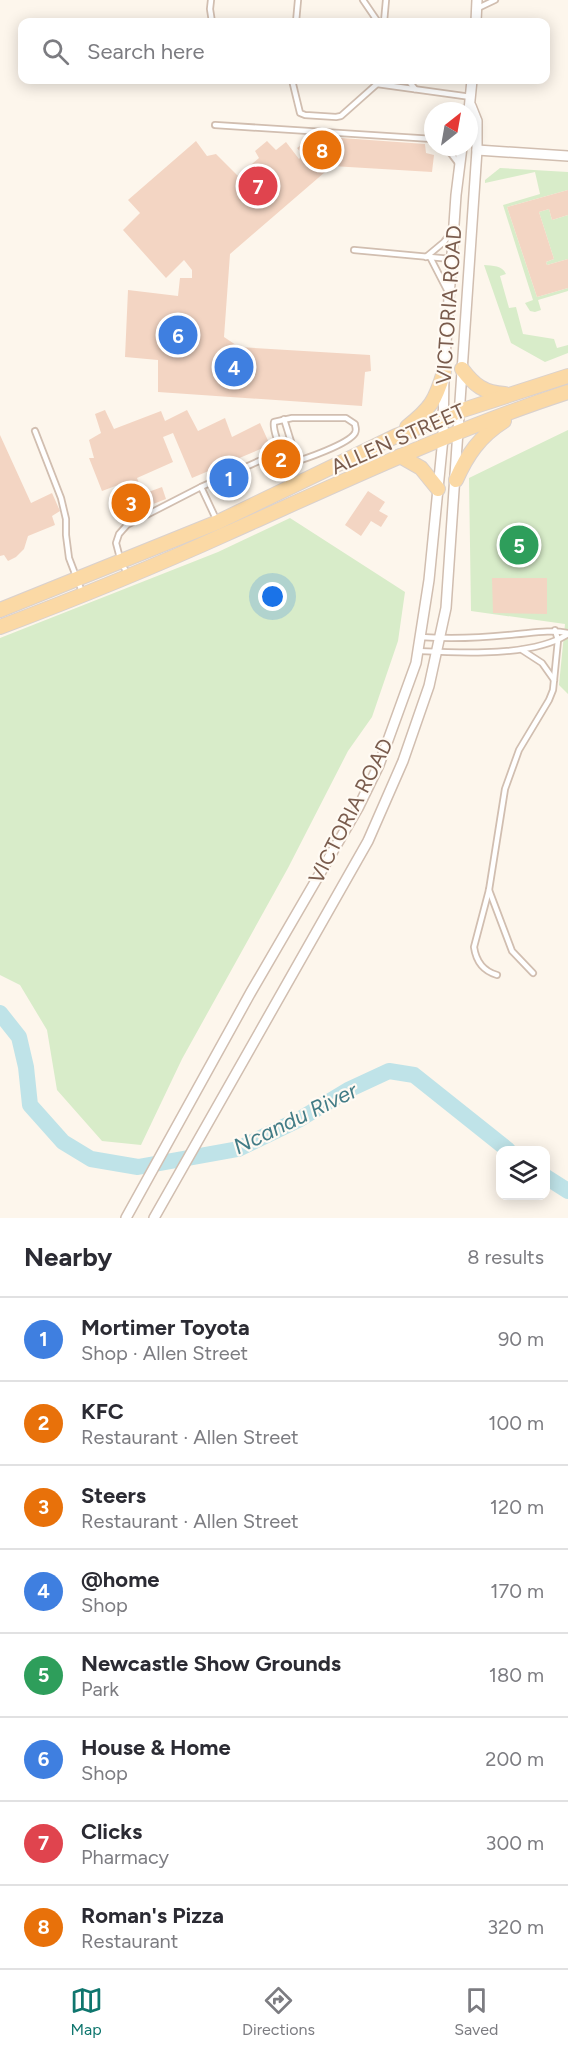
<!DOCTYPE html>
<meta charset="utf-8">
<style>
body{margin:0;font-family:Figtree,sans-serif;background:#f2f2f3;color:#2b2b33}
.controls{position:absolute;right:18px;bottom:18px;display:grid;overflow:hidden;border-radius:12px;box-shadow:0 3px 15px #0003}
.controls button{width:54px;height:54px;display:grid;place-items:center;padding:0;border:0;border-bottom:2px solid #e1e1e2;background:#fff;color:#2b2b33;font:30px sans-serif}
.compass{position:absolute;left:424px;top:102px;width:54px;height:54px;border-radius:50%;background:#fff;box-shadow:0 3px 15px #0003;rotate:31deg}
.you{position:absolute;left:273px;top:597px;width:21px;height:21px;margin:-15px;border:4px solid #fff;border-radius:50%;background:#1a73e8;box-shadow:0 0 0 9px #1a73e833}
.badge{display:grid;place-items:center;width:39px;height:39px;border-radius:50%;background:#0f766e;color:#fff;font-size:20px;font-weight:700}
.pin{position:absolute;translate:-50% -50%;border:3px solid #fff;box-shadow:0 2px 6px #0006}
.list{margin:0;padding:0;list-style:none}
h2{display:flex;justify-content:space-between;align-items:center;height:78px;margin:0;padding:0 24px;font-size:26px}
h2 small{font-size:20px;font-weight:400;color:#7c7c81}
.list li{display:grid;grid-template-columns:39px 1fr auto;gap:18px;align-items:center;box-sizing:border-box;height:84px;padding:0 24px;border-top:2px solid #e1e1e2}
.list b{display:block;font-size:22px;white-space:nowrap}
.list p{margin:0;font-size:20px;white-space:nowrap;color:#7c7c81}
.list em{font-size:20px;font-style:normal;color:#7c7c81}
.icon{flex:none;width:33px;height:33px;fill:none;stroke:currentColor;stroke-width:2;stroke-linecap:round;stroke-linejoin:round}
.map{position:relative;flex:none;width:568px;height:1218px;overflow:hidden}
.search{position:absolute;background:#fff;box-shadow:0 3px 15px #0003;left:18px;right:18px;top:18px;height:66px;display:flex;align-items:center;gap:15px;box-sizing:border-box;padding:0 21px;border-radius:12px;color:#7c7c81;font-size:22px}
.sheet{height:750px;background:#fff}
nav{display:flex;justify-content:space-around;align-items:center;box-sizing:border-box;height:84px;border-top:2px solid #e1e1e2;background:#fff;font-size:16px;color:#7c7c81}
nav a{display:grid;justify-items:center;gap:3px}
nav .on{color:#0f766e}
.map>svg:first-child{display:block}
.green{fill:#d8ecc9}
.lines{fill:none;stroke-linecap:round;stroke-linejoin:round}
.river{stroke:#bfe3e8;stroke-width:16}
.building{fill:#f3d5c3}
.service-casing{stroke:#d1beb0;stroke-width:8}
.minor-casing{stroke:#d1beb0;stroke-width:12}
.primary-casing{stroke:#dad1cd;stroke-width:16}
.service{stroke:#fff;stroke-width:4.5}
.minor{stroke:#fff;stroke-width:9}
.primary{stroke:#fbd9a5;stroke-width:14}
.labels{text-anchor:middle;stroke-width:4.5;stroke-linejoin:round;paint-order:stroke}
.street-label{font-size:21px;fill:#7a5c4d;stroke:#fffaf3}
.water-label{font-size:22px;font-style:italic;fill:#437c86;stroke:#fffaf3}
</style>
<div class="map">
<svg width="568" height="1218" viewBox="0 0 568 1218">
<rect width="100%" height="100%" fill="#fdf6ec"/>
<!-- green -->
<g class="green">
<path d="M500,168L568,172V190L507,207L537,297L568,288V291L538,300L541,310L535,312L530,311L525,303L533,300L503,205L540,194L535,172L485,183V180Z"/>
<path d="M549,209L552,220L568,215V259L547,265L546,262L554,259L539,212Z"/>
<path d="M484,265C493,266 502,265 506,274L500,276L509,308L516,307L523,334L554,339L557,348L568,345V353L545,362L511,343Z"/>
<path d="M568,430V694L559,685L565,624L471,611L469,478Z"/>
<path d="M290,518L405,592L398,641L372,717L348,751L288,868L182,1059L141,1145L102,1141L57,1090L47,1030L20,985L0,975V638L218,552Z"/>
</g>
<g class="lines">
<!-- river -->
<g class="river">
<path d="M0,1013L19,1037L26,1067L30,1105L63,1142L91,1159L138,1167L238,1149L300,1119L348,1090L389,1071L414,1075L508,1150"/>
<path d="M546,1177L568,1191"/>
</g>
</g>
<!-- building -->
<g class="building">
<path d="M314,136L425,144L426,153L434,155L432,172L332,166L230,254L224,337L239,347L370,355L371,371L365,372L362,406L158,392V360L125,357L128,290L178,296L180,278H192V270L184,260L166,278L123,230L140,213L128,200L196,141L207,156L216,154L238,176L259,158L255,151L267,141L276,150L286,142L299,159L303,155L297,148Z"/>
<path d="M568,190V215L552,220L549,209L539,212L554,259L546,262L547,265L568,259V288L537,297L507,207Z"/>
<path d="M105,410L114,429L161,411L165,421L187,410L198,431L225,418L232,437L260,423L270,445L192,478L173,433L163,437L173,462L137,478L143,494L162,487L166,499L127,514L123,504L127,499L121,484L102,491L89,458H94L89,440L101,433L95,414Z"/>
<path d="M0,435L31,503L52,493L60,511L52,516L55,525L28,536L24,549L16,557L8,561L4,555L0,556Z"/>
<path d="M368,491L385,502L379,511L388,516L381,527L371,521L361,536L345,525Z"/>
<path d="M492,578H547V614L493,613Z"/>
</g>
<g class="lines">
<defs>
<g id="service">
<path d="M211,0L210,9L212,22"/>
<path d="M363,0L378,22"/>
<path d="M476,9L495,0"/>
<path d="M296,22L298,0"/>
<path d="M384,22L386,0"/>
<path d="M292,80L300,113L305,115L336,117L341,116L377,84"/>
<path d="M377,80V84L471,97"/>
<path d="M408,80L415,89"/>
<path d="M215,125L433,139"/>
<path d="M446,147L458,163"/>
<path d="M354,250L451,259"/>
<path d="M426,257L444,242L450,234"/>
<path d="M430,257L447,290"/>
<path d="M284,419L297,461"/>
<path d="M35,431L61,498L66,519V535L69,558L82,592"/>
<path d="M201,487L216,519"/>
<path d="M128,575L121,562L116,543L119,534L127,525L201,487L259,461L278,455C282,444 272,433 274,422L292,418H346L355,424C355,427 357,429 355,433C349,444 303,460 290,463L282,464L266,459"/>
<path d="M420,637C449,639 479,638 508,635C528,634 548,629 568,633"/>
<path d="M522,650L542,663L554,680"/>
<path d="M418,651C460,653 533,657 568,634"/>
<path d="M489,890L512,951L533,973"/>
<path d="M497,975C483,971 476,961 474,947L489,890L505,789L519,750L549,700L553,690L558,640L555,630"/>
</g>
<g id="minor">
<path d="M476,22L477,0"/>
<path d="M469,110L472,80"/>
<path d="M477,150L568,156"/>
<path d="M126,1218L251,992L358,808L379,765L416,663L429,580L443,438L444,372L456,195L462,147"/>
<path d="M154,1218L368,841L403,761L429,686L446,608L477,150V121L471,106"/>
</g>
<g id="primary">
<path d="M462,369C474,385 484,393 505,394"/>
<path d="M407,427C431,408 435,401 444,372"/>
<path d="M400,456L421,468L438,489"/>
<path d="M456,480C467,455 480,436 504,421"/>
<path d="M0,610L218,522L396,436L460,411L568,376"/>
<path d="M0,627C77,598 153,567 228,533C340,483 451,430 568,392"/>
</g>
</defs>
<!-- service casing -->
<use href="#service" class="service-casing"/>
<!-- minor casing -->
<use href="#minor" class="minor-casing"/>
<!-- primary casing -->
<use href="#primary" class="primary-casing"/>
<!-- service -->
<use href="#service" class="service"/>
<!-- minor -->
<use href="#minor" class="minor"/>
<!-- primary -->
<use href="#primary" class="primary"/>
</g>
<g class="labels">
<!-- street labels -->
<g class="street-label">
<text transform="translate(449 305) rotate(-86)" y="7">VICTORIA ROAD</text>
<text transform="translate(398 439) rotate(-24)" y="7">ALLEN STREET</text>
<text transform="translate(351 811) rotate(-63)" y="7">VICTORIA ROAD</text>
</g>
<!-- water labels -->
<g class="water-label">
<text transform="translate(295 1118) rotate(-26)" y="8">Ncandu River</text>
</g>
</g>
</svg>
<div class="controls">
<button><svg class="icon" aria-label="layers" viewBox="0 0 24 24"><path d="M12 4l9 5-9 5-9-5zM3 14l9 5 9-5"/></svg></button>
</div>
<svg class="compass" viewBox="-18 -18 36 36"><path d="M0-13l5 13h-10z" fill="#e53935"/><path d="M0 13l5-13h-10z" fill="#7c7c81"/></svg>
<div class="you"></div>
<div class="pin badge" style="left:229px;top:478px;background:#3f7fe0">1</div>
<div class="pin badge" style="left:281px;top:459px;background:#e8710a">2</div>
<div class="pin badge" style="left:131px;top:503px;background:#e8710a">3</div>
<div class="pin badge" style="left:234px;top:367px;background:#3f7fe0">4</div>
<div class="pin badge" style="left:519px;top:545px;background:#2e9e5b">5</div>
<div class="pin badge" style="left:178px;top:335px;background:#3f7fe0">6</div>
<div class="pin badge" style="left:258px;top:186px;background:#e0444e">7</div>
<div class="pin badge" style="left:322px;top:150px;background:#e8710a">8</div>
<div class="search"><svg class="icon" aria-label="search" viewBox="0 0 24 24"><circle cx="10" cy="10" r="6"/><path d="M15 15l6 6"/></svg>Search here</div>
</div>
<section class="sheet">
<h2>Nearby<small>8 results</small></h2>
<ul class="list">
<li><span class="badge" style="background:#3f7fe0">1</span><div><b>Mortimer Toyota</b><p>Shop · Allen Street</p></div><em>90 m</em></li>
<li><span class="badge" style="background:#e8710a">2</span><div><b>KFC</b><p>Restaurant · Allen Street</p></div><em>100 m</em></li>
<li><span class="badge" style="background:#e8710a">3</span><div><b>Steers</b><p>Restaurant · Allen Street</p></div><em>120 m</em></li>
<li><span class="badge" style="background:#3f7fe0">4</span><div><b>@home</b><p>Shop</p></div><em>170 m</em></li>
<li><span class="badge" style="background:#2e9e5b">5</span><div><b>Newcastle Show Grounds</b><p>Park</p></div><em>180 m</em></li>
<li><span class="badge" style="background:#3f7fe0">6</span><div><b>House &amp; Home</b><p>Shop</p></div><em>200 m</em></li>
<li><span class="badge" style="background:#e0444e">7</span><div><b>Clicks</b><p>Pharmacy</p></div><em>300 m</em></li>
<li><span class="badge" style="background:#e8710a">8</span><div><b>Roman's Pizza</b><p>Restaurant</p></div><em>320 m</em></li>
</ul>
</section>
<nav>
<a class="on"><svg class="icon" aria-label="map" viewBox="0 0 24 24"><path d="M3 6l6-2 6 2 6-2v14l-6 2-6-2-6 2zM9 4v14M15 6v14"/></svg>Map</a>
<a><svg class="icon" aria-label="directions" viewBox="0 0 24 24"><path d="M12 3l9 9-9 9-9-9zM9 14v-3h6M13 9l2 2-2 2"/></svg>Directions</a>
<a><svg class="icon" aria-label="saved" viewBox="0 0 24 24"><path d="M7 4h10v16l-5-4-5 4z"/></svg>Saved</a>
</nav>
